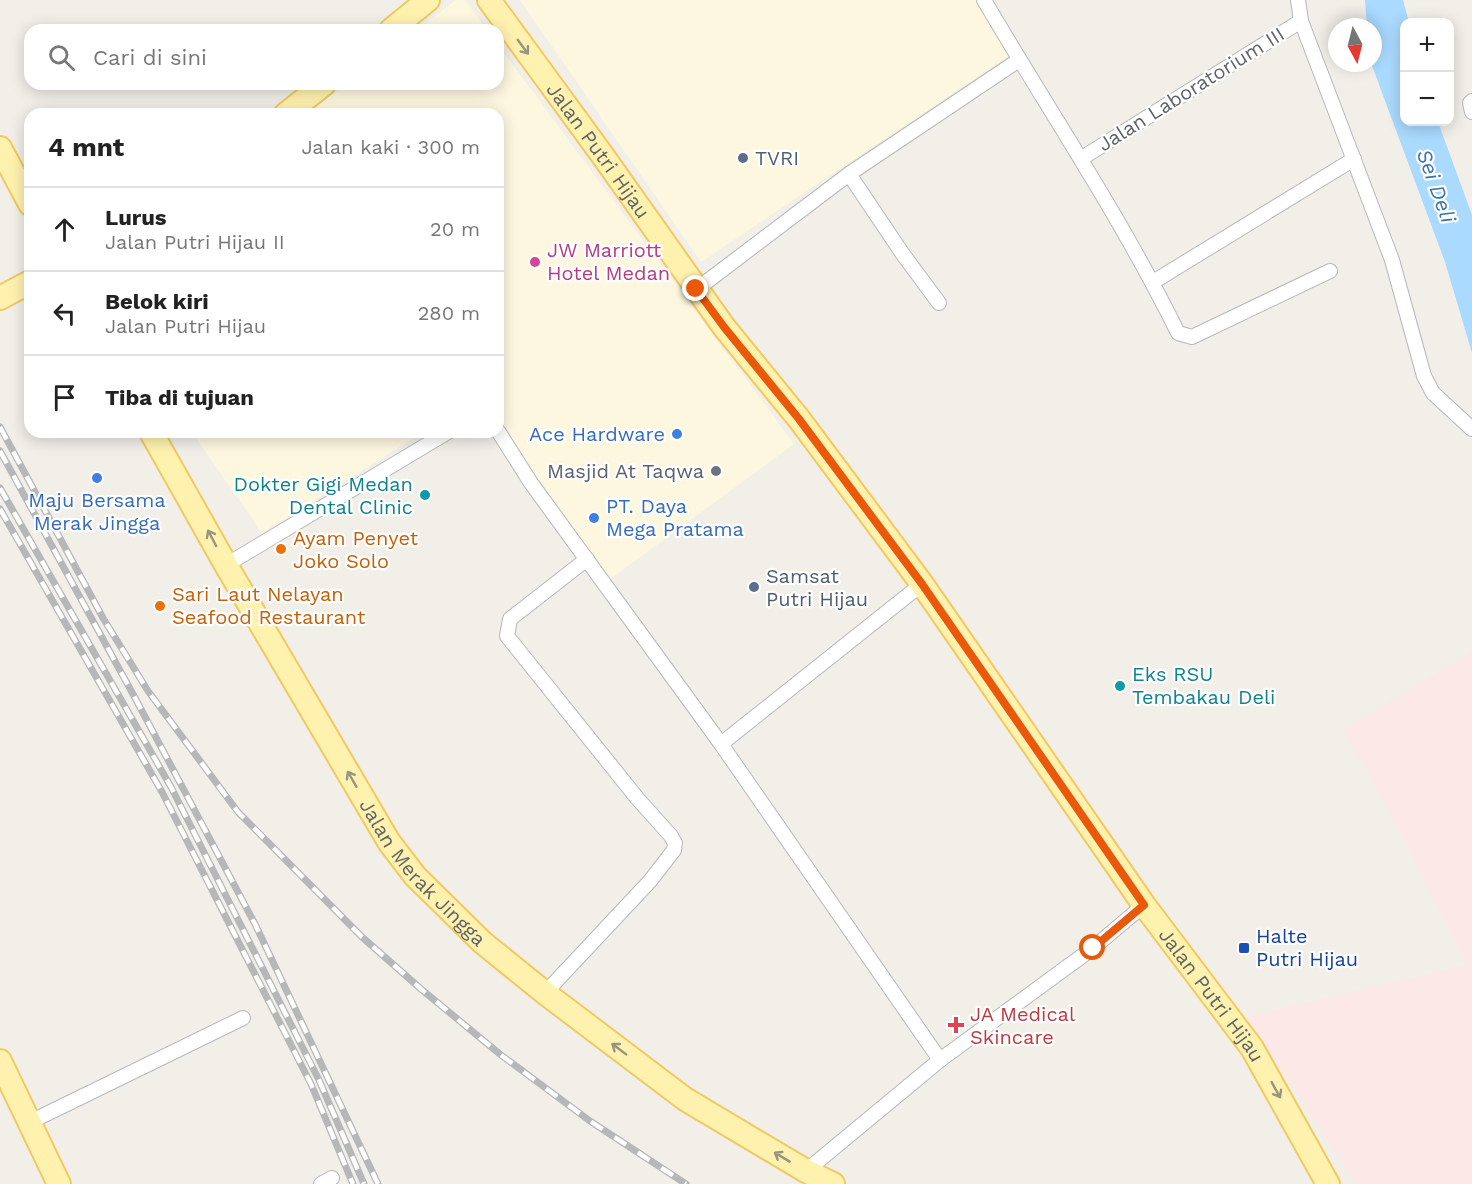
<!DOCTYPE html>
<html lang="id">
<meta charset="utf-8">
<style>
body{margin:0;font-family:"Work Sans",sans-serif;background:#f2f2f2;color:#222}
.controls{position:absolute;right:18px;top:18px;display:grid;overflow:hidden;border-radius:12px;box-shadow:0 3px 15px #0003}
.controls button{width:54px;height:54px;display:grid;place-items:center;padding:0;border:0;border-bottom:2px solid #e0e0e0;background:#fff;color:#222;font:30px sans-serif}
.compass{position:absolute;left:1328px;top:18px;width:54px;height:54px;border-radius:50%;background:#fff;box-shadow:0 3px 15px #0003;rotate:173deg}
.stop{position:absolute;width:18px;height:18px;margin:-14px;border:4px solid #ea580c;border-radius:50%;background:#fff}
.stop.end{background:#ea580c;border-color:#fff;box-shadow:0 2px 6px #0008}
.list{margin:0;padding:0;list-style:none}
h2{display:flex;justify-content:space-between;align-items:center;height:78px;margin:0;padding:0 24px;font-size:26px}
h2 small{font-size:20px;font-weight:400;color:#767676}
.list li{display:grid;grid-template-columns:39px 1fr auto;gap:18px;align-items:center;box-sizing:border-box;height:84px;padding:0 24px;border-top:2px solid #e0e0e0}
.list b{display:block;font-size:22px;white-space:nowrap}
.list p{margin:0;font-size:20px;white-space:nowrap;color:#767676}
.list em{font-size:20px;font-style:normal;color:#767676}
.icon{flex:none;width:33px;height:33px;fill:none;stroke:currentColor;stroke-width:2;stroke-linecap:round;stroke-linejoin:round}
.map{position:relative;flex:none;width:1472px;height:1184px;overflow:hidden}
.search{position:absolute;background:#fff;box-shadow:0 3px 15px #0003;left:24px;top:24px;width:480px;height:66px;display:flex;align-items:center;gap:15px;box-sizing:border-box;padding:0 21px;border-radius:18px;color:#767676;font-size:22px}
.panel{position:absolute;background:#fff;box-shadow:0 3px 15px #0003;left:24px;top:108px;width:480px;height:330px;border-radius:18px}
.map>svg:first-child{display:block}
.commercial{fill:#fef7e0}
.medical{fill:#fce8e6}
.water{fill:#aadaff}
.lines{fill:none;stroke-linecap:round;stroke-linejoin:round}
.minor-casing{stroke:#b5b8bc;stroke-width:16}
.primary-casing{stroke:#f2c960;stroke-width:26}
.minor{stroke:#fff;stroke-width:14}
.primary{stroke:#fff2af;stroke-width:22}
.rail-casing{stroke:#b6b7b8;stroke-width:7}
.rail{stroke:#fff;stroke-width:4.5;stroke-dasharray:14;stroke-linecap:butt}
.oneway{stroke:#979581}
.route{stroke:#ea580c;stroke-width:8}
.service-dot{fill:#5c6f8a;stroke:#fff;stroke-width:2}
.hotel-dot{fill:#d1479c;stroke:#fff;stroke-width:2}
.shop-dot{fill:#3f7fe0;stroke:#fff;stroke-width:2}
.worship-dot{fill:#6b7280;stroke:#fff;stroke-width:2}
.culture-dot{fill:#0f9aa8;stroke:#fff;stroke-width:2}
.food-dot{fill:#e8710a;stroke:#fff;stroke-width:2}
.transit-dot{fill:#1a4fb4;stroke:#fff;stroke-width:2}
.health-dot{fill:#e0444e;stroke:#fff;stroke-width:2}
.labels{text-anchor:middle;stroke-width:4.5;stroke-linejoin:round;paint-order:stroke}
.street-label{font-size:20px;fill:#5f6368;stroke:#fff}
.service-label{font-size:20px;fill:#4e5e75;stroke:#fff;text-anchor:start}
.hotel-label{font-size:20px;fill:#b23c85;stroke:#fff;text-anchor:start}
.shop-label{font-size:20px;fill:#366cbe;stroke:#fff;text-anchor:end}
.worship-label{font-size:20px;fill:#5b616d;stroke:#fff;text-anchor:end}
.culture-label{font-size:20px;fill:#0d838f;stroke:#fff;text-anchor:end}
.food-label{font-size:20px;fill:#c56008;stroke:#fff;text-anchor:start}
.transit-label{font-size:20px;fill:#164399;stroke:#fff;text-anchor:start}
.health-label{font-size:20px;fill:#be3a42;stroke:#fff;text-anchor:start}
.water-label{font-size:21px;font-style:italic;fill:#4174aa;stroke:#fff}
</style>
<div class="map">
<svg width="1472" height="1184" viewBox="0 0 1472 1184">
<rect width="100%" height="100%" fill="#f1efe8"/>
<!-- commercial -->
<g class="commercial">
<path d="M456,0H465L487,30H417Z"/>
<path d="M520,0H977L1011,54L701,262Z"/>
<path d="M498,45L794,444L606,582L498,431V114H307L346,84H498Z"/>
<path d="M192,432H423L262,533Z"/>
</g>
<!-- medical -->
<path class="medical" d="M1472,652V1184H1357L1246,1017L1467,965L1394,820L1344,730Z"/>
<!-- water -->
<path class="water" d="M1365,0H1403L1409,22H1404V122H1438L1472,215V353L1445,262L1371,63H1373V27H1367Z"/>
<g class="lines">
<defs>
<g id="minor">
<path d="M984,0C1049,111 1121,217 1178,333L1192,337L1330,271"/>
<path d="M1298,0L1301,21L1392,260L1424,376L1433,393L1472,429"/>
<path d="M1472,101L1470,103L1472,112"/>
<path d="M1082,158L1301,21"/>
<path d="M849,174L902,253L939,303"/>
<path d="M1153,282L1354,159"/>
<path d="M697,289L849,174L1019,60"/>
<path d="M498,431L531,483L721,744L940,1060"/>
<path d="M226,565L448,432"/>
<path d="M721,744L922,584"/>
<path d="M545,993L650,881L674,850L675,843L671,836L637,798L507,636L510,619L587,559"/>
<path d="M30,1122L243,1018"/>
<path d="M806,1171L940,1060L1093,948L1144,905"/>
<path d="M321,1184L332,1178"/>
</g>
<g id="primary">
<path id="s1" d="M489,0L603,156L724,327L799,419L922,584L1144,905L1252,1048L1328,1184"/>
<path d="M391,30L428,0"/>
<path d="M286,114L324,84"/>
<path d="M0,148L30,204"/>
<path d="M0,298L30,282"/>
<path id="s2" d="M151,432L226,565L389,842L415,876L482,942L545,993L685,1099L806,1171L833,1184"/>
<path d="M0,1061L59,1184"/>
</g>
</defs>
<!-- minor casing -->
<use href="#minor" class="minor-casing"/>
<!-- primary casing -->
<use href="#primary" class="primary-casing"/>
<!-- minor -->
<use href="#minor" class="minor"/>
<!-- primary -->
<use href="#primary" class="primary"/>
<defs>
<g id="rail">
<path d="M0,427L103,618L148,691L238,812L362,937L421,989L501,1055L590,1121L686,1184"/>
<path d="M0,451L134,696L255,924L378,1184"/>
<path d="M0,488L171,787L319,1080L364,1184"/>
<path d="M0,509L162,792L311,1084L353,1184"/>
</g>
</defs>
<!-- rail casing -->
<use href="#rail" class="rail-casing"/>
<!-- rail -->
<use href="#rail" class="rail"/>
</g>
<!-- one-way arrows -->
<defs><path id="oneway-shaft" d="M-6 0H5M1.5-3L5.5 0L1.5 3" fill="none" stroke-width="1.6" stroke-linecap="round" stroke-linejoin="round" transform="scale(1.5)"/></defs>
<g class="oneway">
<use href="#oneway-shaft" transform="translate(523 47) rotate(54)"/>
<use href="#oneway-shaft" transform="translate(212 538) rotate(-118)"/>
<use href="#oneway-shaft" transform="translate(352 779) rotate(-120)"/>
<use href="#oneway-shaft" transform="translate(619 1049) rotate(-143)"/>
<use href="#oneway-shaft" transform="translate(1276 1090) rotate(61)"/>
<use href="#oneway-shaft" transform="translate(782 1157) rotate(-149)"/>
</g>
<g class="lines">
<!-- route -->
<path class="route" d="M696,289L724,327L799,419L922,584L1144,905L1093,948"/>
</g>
<!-- markers -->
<g class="service-dot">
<circle cx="743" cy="158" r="6"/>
<circle cx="754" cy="587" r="6"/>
</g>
<circle class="hotel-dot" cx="535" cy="262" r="6"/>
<g class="shop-dot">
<circle cx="677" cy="434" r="6"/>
<circle cx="97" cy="478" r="6"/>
<circle cx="594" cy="518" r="6"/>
</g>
<circle class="worship-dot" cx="716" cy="471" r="6"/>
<g class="culture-dot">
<circle cx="425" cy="495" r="6"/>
<circle cx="1120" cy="686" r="6"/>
</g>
<g class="food-dot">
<circle cx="281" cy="549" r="6"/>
<circle cx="160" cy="606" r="6"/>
</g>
<rect class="transit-dot" x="1238" y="942" width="12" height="12" rx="3"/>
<path class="health-dot" d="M953 1016h6v6h6v6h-6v6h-6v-6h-6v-6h6z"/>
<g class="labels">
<!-- street labels -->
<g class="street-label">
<text transform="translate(1191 89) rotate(-32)" y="7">Jalan Laboratorium III</text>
<text dy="7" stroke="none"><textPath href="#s1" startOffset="186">Jalan Putri Hijau</textPath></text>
<text dy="7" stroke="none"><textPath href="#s2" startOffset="519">Jalan Merak Jingga</textPath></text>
<text dy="7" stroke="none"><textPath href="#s1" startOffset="1230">Jalan Putri Hijau</textPath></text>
</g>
<!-- service labels -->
<g class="service-label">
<text x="755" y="165">TVRI</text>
<text x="766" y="583">Samsat<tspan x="766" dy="23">Putri Hijau</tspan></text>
</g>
<!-- hotel labels -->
<g class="hotel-label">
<text x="547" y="257">JW Marriott<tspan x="547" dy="23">Hotel Medan</tspan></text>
</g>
<!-- shop labels -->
<g class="shop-label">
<text x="665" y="441">Ace Hardware</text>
<text x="97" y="507" text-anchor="middle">Maju Bersama<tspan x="97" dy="23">Merak Jingga</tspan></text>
<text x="606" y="513" text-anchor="start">PT. Daya<tspan x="606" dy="23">Mega Pratama</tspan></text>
</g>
<!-- worship labels -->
<g class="worship-label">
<text x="704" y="478">Masjid At Taqwa</text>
</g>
<!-- culture labels -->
<g class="culture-label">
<text x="413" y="491">Dokter Gigi Medan<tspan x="413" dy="23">Dental Clinic</tspan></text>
<text x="1132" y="681" text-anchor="start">Eks RSU<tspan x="1132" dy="23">Tembakau Deli</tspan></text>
</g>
<!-- food labels -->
<g class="food-label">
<text x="293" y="545">Ayam Penyet<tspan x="293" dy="23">Joko Solo</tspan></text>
<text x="172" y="601">Sari Laut Nelayan<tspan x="172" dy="23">Seafood Restaurant</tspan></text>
</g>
<!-- transit labels -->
<g class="transit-label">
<text x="1256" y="943">Halte<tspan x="1256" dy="23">Putri Hijau</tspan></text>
</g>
<!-- health labels -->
<g class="health-label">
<text x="970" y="1021">JA Medical<tspan x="970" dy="23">Skincare</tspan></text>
</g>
<!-- water labels -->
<g class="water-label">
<text transform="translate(1436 186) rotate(70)" y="7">Sei Deli</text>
</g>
</g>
</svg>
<div class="controls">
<button>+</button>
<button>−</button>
</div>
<svg class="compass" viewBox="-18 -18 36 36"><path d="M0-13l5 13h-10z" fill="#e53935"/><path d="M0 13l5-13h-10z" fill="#767676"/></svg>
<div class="stop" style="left:1093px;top:948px"></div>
<div class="stop end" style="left:696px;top:289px"></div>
<div class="search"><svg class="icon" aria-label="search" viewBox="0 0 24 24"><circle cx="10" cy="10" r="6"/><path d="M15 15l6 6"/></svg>Cari di sini</div>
<section class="panel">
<h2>4 mnt<small>Jalan kaki · 300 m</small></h2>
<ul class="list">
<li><svg class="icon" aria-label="ahead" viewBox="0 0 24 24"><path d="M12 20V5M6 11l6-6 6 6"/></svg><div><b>Lurus</b><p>Jalan Putri Hijau II</p></div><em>20 m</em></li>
<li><svg class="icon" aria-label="left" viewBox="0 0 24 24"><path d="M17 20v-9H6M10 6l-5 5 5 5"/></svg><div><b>Belok kiri</b><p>Jalan Putri Hijau</p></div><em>280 m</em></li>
<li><svg class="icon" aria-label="arrive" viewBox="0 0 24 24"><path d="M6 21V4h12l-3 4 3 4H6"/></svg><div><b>Tiba di tujuan</b></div></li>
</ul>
</section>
</div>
